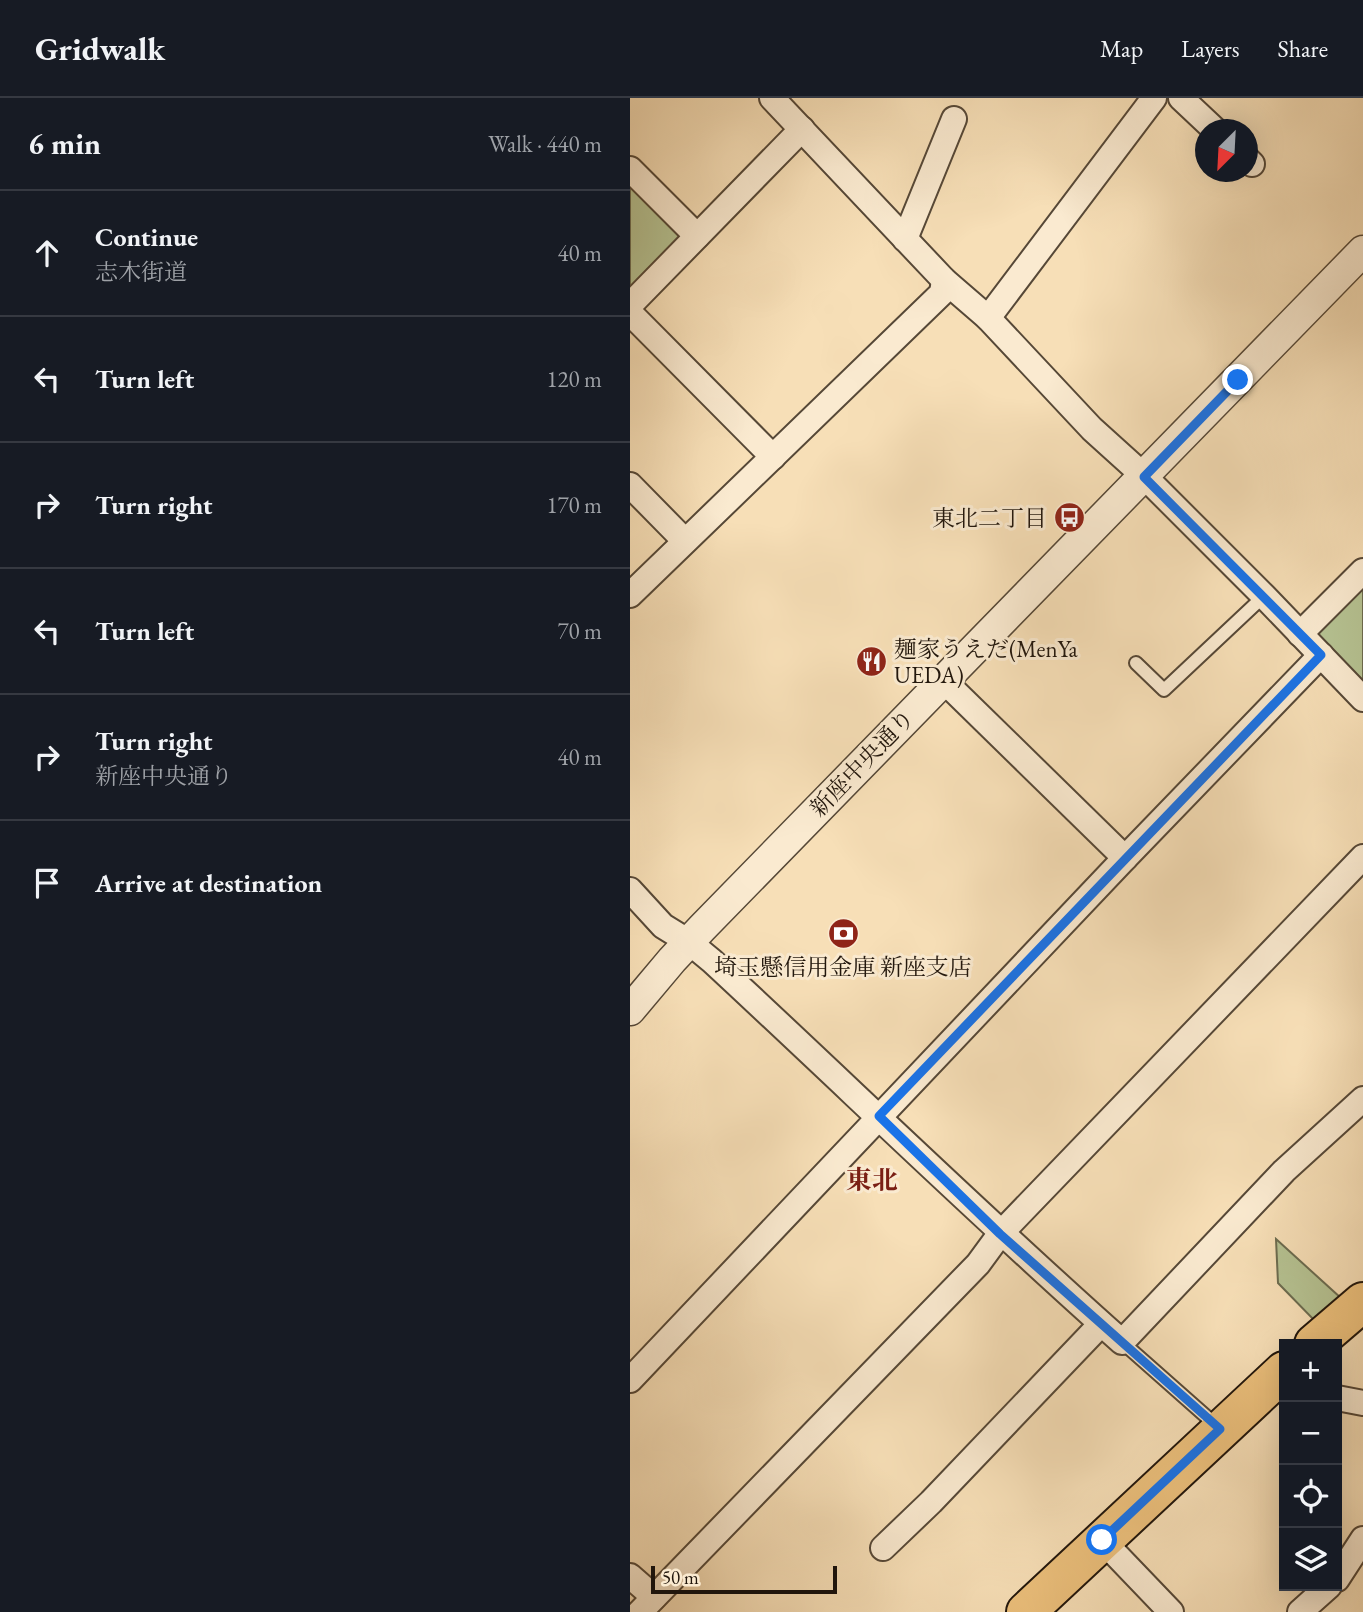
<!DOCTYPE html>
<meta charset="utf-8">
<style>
body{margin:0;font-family:"EB Garamond","Noto Serif JP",serif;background:#242831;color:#f1f3f6}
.controls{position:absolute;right:21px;bottom:21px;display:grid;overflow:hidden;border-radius:0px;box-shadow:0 7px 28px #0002}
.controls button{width:63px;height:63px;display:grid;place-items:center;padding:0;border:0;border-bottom:2px solid #363941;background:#171b24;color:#f1f3f6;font:35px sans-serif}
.compass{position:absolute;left:565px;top:21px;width:63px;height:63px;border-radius:50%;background:#171b24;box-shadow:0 7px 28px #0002;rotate:204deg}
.scale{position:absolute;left:21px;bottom:18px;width:186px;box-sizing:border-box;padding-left:7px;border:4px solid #21160c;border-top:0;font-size:19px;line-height:24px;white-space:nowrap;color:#21160c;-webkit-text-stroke:5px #faead0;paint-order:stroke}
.stop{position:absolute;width:21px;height:21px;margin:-16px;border:5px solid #1a73e8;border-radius:50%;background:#fff}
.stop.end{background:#1a73e8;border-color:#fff;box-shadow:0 2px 7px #0008}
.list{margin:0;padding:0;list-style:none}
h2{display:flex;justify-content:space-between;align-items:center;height:91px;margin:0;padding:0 28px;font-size:30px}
h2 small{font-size:23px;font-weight:400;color:#9ea1a6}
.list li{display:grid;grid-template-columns:46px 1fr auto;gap:21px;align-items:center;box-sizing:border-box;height:126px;padding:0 28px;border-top:2px solid #363941}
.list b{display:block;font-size:26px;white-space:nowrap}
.list p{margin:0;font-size:23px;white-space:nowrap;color:#9ea1a6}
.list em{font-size:23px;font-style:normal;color:#9ea1a6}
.icon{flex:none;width:38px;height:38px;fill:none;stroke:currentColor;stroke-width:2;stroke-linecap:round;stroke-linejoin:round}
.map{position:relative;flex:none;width:733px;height:1514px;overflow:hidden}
header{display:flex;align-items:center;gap:42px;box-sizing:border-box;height:98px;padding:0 35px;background:#171b24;border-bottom:2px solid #363941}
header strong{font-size:33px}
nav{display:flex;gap:38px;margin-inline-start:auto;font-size:24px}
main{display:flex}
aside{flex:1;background:#171b24}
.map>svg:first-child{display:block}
.green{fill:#b6c393;stroke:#6c6c50;stroke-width:2}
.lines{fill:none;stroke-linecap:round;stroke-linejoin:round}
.service-casing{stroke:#564837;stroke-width:16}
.minor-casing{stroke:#564837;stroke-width:28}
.tertiary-casing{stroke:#564837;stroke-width:33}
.primary-casing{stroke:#21160c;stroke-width:42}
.service{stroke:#faead0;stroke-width:12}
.minor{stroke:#faead0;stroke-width:24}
.tertiary{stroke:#faead0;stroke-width:30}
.primary{stroke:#ecc07c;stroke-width:38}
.route{stroke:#1a73e8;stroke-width:9}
.labels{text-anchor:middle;stroke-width:6;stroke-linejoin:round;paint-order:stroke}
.poi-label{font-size:23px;fill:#21160c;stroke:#faead0;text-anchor:end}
.street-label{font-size:23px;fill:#21160c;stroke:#faead0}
.quarter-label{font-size:26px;font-weight:bold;fill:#7a1f14;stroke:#faead0}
</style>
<header>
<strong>Gridwalk</strong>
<nav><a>Map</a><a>Layers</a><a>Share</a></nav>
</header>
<main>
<aside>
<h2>6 min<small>Walk · 440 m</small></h2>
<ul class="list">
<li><svg class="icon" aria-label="ahead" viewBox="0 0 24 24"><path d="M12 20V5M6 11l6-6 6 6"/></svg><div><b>Continue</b><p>志木街道</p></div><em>40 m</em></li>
<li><svg class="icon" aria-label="left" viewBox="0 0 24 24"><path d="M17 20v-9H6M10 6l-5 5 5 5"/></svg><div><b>Turn left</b></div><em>120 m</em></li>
<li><svg class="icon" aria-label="right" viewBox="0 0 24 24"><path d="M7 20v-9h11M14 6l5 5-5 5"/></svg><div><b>Turn right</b></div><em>170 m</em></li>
<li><svg class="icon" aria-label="left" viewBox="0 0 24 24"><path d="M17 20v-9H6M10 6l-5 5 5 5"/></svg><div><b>Turn left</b></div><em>70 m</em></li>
<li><svg class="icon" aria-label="right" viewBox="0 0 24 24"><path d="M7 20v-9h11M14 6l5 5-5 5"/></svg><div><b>Turn right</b><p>新座中央通り</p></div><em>40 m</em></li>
<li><svg class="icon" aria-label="arrive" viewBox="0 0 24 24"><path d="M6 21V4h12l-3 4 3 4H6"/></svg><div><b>Arrive at destination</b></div></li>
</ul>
</aside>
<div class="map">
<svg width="733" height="1514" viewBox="0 0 733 1514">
<rect width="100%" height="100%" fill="#f7dfb7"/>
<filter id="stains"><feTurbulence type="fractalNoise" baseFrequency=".00286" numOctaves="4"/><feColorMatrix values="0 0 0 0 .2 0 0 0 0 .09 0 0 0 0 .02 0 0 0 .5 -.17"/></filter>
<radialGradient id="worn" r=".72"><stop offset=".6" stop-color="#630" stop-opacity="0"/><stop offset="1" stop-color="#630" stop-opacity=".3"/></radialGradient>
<!-- green -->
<g class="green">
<path d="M0,76L67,138L0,207Z"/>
<path d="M733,485V586L689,542L688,528Z"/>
<path d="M646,1141L712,1201L684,1222L648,1185Z"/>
</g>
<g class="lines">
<defs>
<g id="service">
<path d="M506,565L534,592L634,498"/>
<path d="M492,1244L587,1328"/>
</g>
<g id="minor">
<path d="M142,0L314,182L358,220L462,331L514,378L634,498L733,601"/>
<path d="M551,0L585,32"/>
<path d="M618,62L622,66"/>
<path d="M0,71L67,138"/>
<path d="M275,141L324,21"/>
<path d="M0,207L172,31"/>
<path d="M0,215L143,359"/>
<path d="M358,220L524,0"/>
<path d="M0,387L55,443"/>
<path d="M0,497L312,195L314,182"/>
<path d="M670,536L733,473"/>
<path d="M312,581L495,760"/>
<path d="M0,792L33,828L59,844L82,863C219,990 352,1120 492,1244L654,1073L733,1001"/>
<path d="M0,1282L495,760L691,557"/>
<path d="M707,1300L733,1305"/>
<path d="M472,1442L541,1514"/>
<path d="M253,1450L301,1404L471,1226"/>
<path d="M0,1478L24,1499"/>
<path d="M707,1481L733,1441"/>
<path d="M10,1514L348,1166L370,1136L733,759"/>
<path d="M670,1514L699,1488"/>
</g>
<path id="tertiary" d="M0,912L42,862L72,830L733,153"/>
<g id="primary">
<path d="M684,1246L733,1204"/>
<path d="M396,1514L654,1273"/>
</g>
</defs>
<!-- service casing -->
<use href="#service" class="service-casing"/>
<!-- minor casing -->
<use href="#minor" class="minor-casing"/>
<!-- tertiary casing -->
<use href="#tertiary" class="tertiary-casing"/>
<!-- primary casing -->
<use href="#primary" class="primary-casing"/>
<!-- service -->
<use href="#service" class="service"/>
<!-- minor -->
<use href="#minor" class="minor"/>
<!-- tertiary -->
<use href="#tertiary" class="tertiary"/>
<!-- primary -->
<use href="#primary" class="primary"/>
</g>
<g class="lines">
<!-- route -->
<path class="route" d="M472,1442L590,1331L370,1136L249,1018L691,557L514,379L608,282"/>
</g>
<!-- icons -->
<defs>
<symbol id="bus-disc" viewBox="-11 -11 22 22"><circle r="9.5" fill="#8f2418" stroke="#faead0"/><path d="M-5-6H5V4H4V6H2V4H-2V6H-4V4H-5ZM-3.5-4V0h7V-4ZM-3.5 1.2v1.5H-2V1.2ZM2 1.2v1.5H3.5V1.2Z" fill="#fff"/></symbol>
<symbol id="restaurant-disc" viewBox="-11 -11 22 22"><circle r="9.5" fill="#8f2418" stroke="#faead0"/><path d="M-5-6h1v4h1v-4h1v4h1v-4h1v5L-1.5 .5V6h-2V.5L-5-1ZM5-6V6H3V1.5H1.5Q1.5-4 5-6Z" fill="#fff"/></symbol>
<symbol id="bank-disc" viewBox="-11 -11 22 22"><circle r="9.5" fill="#8f2418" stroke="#faead0"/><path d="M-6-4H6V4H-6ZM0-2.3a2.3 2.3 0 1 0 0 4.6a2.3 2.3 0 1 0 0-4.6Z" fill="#fff"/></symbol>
</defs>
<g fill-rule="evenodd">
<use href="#bus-disc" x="422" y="402" width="35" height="35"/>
<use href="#restaurant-disc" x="224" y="546" width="35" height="35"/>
<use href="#bank-disc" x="196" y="818" width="35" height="35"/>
</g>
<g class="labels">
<!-- poi labels -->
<g class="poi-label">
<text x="417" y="428">東北二丁目</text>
<text x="264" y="559" text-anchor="start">麺家うえだ(MenYa<tspan x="264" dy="26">UEDA)</tspan></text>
<text x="213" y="877" text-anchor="middle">埼玉懸信用金庫 新座支店</text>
</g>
<!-- street labels -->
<g class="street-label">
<text transform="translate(232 665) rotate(-46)" y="8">新座中央通り</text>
</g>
<!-- quarter labels -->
<g class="quarter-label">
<text x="242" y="1091">東北</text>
</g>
</g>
<rect width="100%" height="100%" filter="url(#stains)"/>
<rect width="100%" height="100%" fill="url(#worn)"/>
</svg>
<div class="controls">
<button>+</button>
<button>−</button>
<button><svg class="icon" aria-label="locate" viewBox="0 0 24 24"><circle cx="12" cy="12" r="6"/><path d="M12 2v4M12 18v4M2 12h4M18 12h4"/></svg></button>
<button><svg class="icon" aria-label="layers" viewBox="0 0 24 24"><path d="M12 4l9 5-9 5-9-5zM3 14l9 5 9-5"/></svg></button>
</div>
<svg class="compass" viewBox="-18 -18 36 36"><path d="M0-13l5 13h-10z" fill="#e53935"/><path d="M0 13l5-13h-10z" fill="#9ea1a6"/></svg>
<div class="scale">50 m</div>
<div class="stop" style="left:472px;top:1442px"></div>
<div class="stop end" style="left:608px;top:282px"></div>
</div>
</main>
